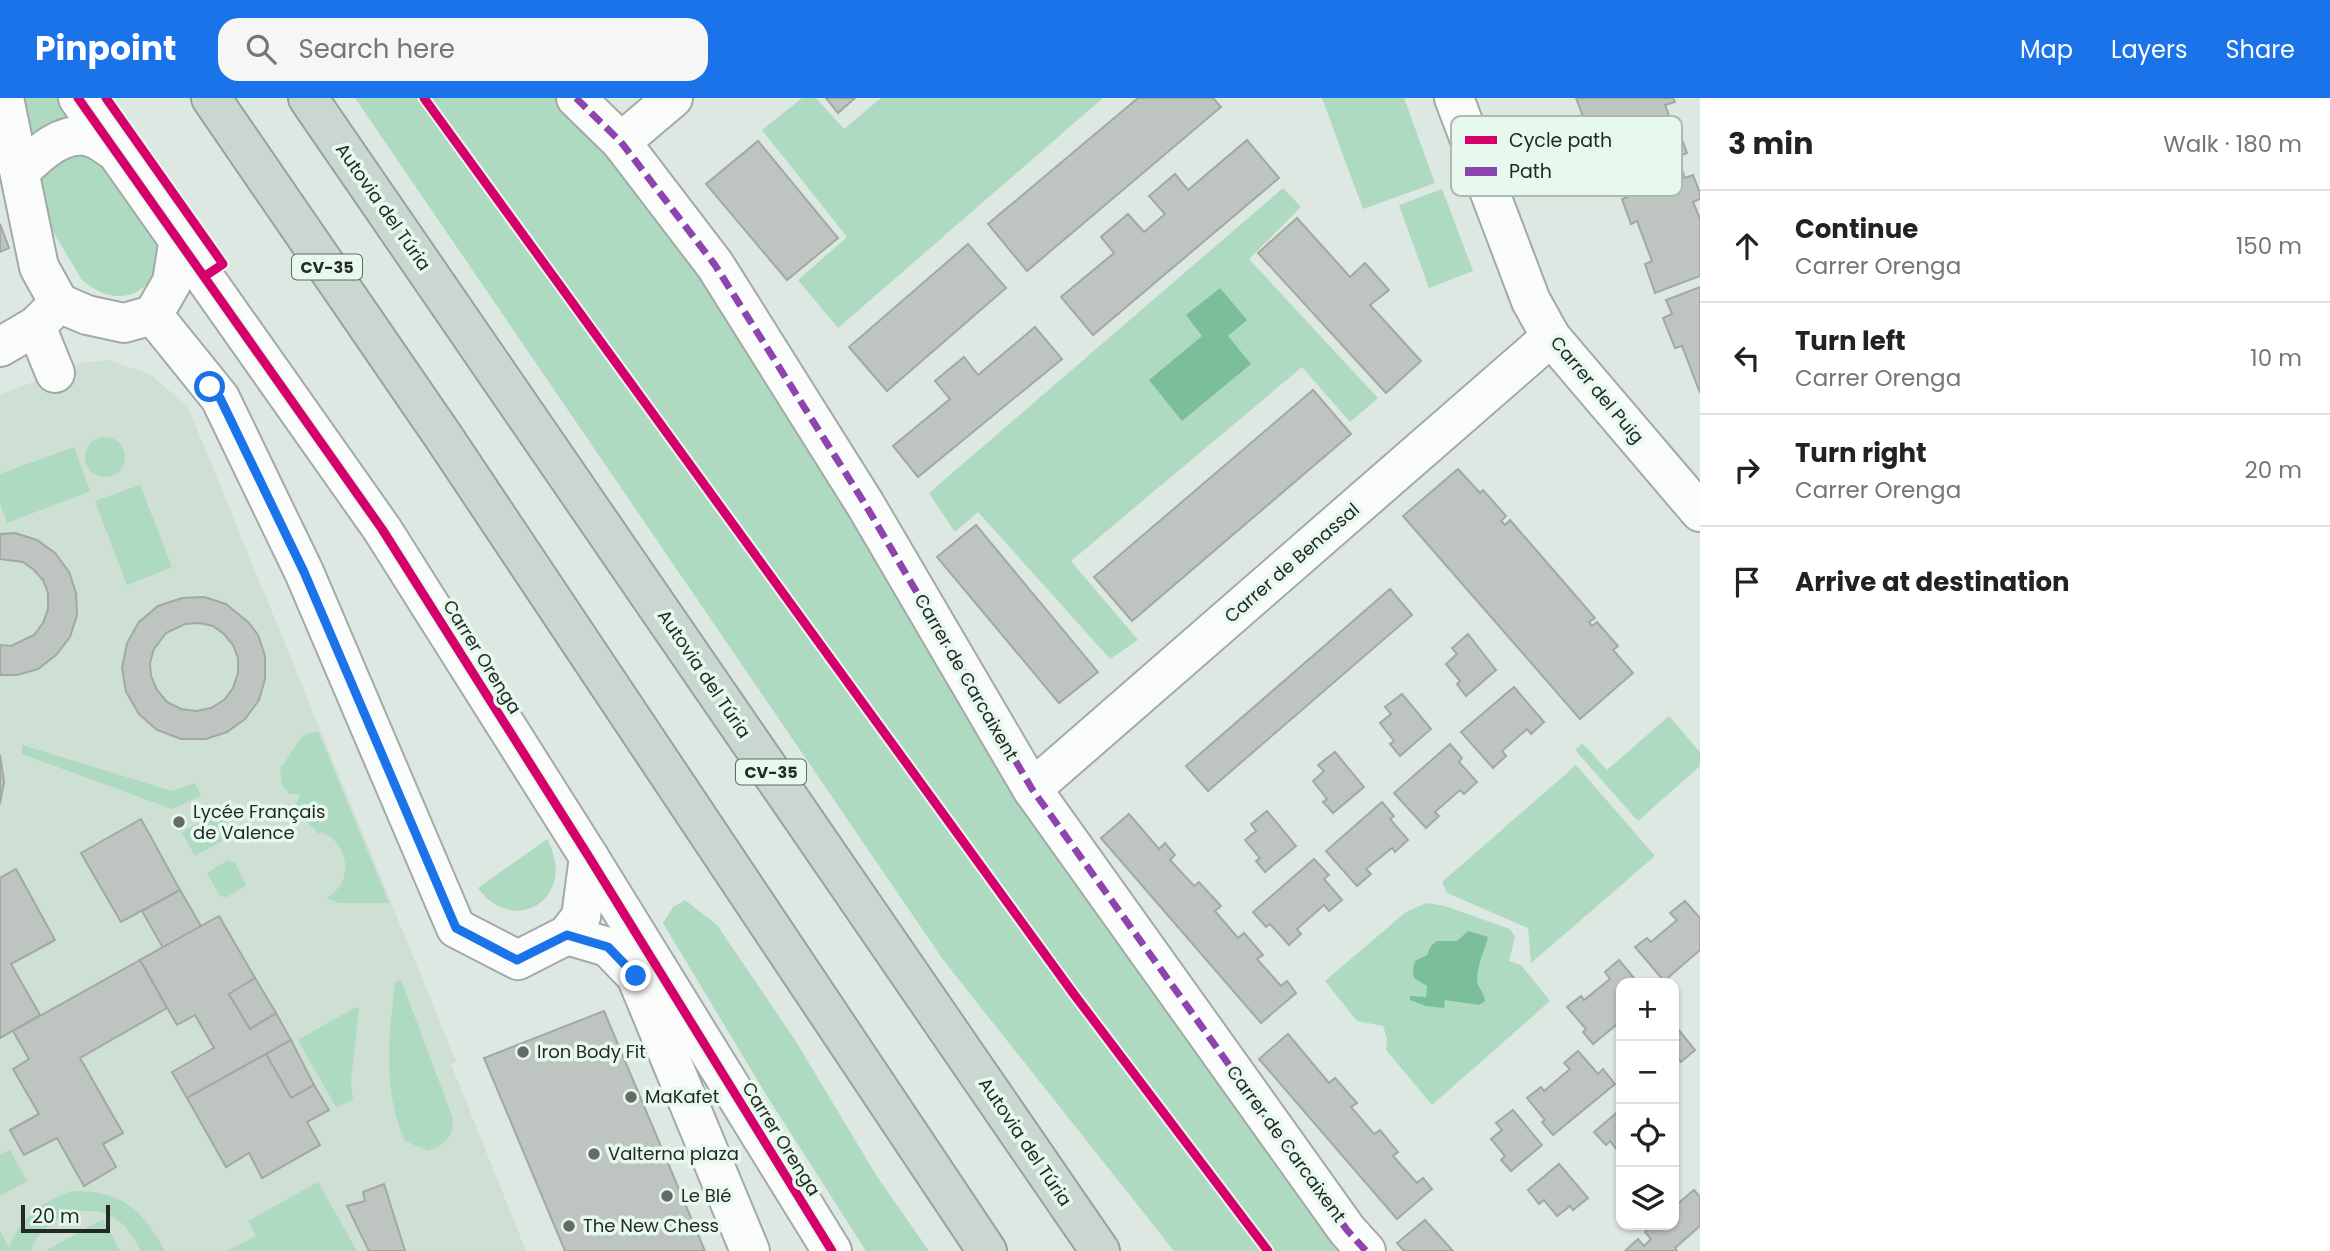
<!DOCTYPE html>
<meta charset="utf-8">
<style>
body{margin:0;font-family:Poppins,sans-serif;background:#f6f6f6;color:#222}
.controls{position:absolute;right:21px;bottom:21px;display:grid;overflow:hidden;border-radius:14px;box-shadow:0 2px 5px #0004}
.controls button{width:63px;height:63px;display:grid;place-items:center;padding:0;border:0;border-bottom:2px solid #e0e0e0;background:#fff;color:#222;font:35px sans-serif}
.scale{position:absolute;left:21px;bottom:18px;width:89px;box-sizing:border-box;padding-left:7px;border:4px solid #232a26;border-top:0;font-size:19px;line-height:24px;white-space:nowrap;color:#232a26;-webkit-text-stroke:5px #e7f9ee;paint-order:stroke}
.stop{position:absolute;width:21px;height:21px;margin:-16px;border:5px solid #1a73e8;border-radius:50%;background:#fff}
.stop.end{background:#1a73e8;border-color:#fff;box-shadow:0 2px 7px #0008}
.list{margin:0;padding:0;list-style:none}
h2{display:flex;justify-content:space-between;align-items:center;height:91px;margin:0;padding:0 28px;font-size:30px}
h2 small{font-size:23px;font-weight:400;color:#767676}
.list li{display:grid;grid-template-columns:46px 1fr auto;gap:21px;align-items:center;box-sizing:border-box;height:112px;padding:0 28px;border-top:2px solid #e0e0e0}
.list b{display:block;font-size:26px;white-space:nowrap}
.list p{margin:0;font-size:23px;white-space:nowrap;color:#767676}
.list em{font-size:23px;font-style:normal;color:#767676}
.icon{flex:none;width:38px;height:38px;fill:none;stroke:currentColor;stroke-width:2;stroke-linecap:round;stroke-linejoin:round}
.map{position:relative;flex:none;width:1700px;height:1153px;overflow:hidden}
header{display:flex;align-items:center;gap:42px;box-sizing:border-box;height:98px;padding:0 35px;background:#1a73e8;color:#fff}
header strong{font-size:33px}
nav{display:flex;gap:38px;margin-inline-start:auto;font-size:24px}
.search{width:490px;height:63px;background:#f6f6f6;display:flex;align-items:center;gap:18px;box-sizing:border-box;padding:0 24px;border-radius:21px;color:#767676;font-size:26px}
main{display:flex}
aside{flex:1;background:#fff}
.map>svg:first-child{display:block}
.built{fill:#cedfd4}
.green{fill:#addac0}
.water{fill:#7bbe9a}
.building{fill:#bec5c1;stroke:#a1a9a4;stroke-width:2;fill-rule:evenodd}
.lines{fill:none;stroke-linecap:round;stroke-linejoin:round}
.minor-casing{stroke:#a3aaa6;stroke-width:42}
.highway-casing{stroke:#93a59c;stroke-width:42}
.minor{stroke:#fafcfb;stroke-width:38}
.highway{stroke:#cad7d0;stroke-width:38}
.quiet{stroke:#8e44ad;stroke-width:7;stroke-dasharray:14 7;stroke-linecap:butt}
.cycleway-casing{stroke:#e7f9ee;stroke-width:13}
.cycleway{stroke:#d6006c;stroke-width:9}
.route{stroke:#1a73e8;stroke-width:9}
.poi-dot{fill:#646c68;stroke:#e7f9ee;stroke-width:2.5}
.labels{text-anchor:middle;stroke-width:7;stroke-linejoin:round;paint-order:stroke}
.shield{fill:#e7f9ee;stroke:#5e6862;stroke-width:2}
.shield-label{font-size:16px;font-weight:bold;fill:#232a26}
.street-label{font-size:18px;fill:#232a26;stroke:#e7f9ee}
.poi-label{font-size:18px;fill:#232a26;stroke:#e7f9ee;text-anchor:start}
.key{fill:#e7f9ee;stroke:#acbbb2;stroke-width:2}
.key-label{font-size:19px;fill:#232a26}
</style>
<header>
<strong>Pinpoint</strong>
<div class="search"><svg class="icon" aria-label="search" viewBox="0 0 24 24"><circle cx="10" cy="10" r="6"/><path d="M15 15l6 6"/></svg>Search here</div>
<nav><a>Map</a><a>Layers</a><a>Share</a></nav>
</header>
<main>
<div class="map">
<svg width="1700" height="1153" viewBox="0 0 1700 1153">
<rect width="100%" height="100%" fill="#dee8e2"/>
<!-- built -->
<path class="built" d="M108,262L150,276L188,309L456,963L451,966L526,1153H0V297L81,265Z"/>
<!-- green -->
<g class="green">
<path d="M11,0H62L76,21L30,43Z"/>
<path d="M355,0H581L614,31L1021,663L1362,1153H1174L944,863Z"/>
<path d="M802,0H816L844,31L881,0H1103L838,230L798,182L847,139L762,32Z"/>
<path d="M1322,0H1404L1435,85L1363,111Z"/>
<path d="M101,56C110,69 158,138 159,148C161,168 151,189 132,196C112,202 97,194 82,182L33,100L37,74L54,58Z"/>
<path d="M1283,90L1301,109L1249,161L1378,300L1350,324L1302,269L1071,463L1138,542L1110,561L978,414L955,434L929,395Z"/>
<path d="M1442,91L1473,173L1429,190L1399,107Z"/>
<circle cx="105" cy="359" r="20"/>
<path d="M74,349L90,393L7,425L0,405V376Z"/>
<path d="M140,387L172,469L127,487L95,403Z"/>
<path d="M1669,618L1700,654V668L1638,723L1575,652L1582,645L1607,672Z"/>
<path d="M318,633L389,805H339L326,800C355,785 350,745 321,734L319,736L294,710L301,696H289L282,686L280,671L303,637Z"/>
<path d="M22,647L172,693L195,685L201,698L172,711L22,656Z"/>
<path d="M1576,667L1655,758L1531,865L1528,830L1447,795L1442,784Z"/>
<path d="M220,713L233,737L195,758L182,734Z"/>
<path d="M547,741C579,800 514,840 478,790Z"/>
<path d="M228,762L235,765L246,788L227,799L220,798L207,775Z"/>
<path d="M685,802L717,827L795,942L876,1077L929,1153H866L767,998L663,825L673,809Z"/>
<path d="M1426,805L1445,808L1510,831L1515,839L1509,863L1521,867L1550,903L1432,1007L1386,952L1387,940L1383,928L1357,923L1325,883L1406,814Z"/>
<path d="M401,882L452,1018C455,1038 446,1046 429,1053L405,1043C382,992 389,938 395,884Z"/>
<path d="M356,909L359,910L351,983L353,1002L336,1009L298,942Z"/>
<path d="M10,1052L27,1083L0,1098V1057Z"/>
<path d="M318,1084L357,1153H227L256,1138L248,1123Z"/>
<path d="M71,1093C123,1093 141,1110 165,1153H141C134,1140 127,1127 113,1119C82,1102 41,1121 31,1153H0V1133L9,1150C23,1116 39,1107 71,1093Z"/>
<path d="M103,1121L120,1153H45Z"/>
</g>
<!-- water -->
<g class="water">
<path d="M1220,190L1247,222L1228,238L1251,266L1182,323L1149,282L1202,238L1186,217Z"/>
<path d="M1468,833L1488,839C1485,852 1474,874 1478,887C1481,893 1484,896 1485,903L1479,907L1445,902L1444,910L1426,908L1410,902V898L1426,899L1427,888L1414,880L1413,872L1415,863L1427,857L1431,848L1437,843H1457Z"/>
</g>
<!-- building -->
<g class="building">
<path d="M826,0H855L838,15Z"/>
<path d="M1138,0H1213L1221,9L1027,173L988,126Z"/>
<path d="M1576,0H1673L1675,4L1665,7L1674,30L1677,28L1687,55L1677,59L1685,80L1693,77L1700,95V101L1693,104L1700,121V178L1655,195L1645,166L1652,163L1637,123L1631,126L1622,101L1628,99L1617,69L1605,74L1594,43L1604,40L1600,28L1588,32Z"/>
<path d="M1247,42L1279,80L1093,237L1061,199L1114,155L1101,139L1128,116L1144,134L1165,116L1149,98L1175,76L1188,92Z"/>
<path d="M758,43L838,140L787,182L706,86Z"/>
<path d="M1297,120L1350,179L1365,165L1389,192L1370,207L1421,263L1386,295L1258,155Z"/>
<path d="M0,126L9,150L0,154Z"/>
<path d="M968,146L1006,190L887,293L849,249Z"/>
<path d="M1700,189V295L1682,248L1675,250L1663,220L1672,216L1666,202Z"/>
<path d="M1035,229L1062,261L918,379L893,348L950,301L935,283L964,259L978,277Z"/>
<path d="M1313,292L1351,336L1132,523L1094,479Z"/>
<path d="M1458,371L1480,395L1483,392L1506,418L1501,423L1505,427L1510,422L1595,520L1589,524L1592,528L1597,524L1618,548L1613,552L1633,575L1580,621L1403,418Z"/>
<path d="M976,427L1098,574L1059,605L937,459Z"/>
<path d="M15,435L37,442L55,455L69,474L76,495L77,517L70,539L56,557L38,571L17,577H0V547L11,548L34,537L43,525L48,511V495L43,482L34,472L23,464L0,461V436Z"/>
<path d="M1390,491L1412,517L1208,693L1186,668Z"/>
<path d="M204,499L226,506L249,525L258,537L265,558V581L259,602L245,621L227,634L206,641H181L157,632L139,616L126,594L122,570L127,545L139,524L158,508L182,500ZM199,525L213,528L224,536L233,547L238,560V575L233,590L224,602L211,610L196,613L181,611L167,604L157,592L151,578L150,565L154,551L166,535L185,526Z"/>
<path d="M1468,536L1496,572L1466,598L1457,586L1460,583L1446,566L1457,556L1452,550Z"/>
<path d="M1514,589L1544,624L1531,636L1527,631L1502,653L1506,658L1493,670L1461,634Z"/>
<path d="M1402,596L1431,631L1400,658L1390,646L1394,643L1380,625L1391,616L1385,609Z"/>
<path d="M1450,646L1462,660L1459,664L1477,684L1464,696L1460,692L1435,714L1439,718L1426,730L1394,695Z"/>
<path d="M1335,654L1364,689L1333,715L1323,704L1327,701L1313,683L1324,673L1318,667Z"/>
<path d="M0,657L4,684L0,706Z"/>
<path d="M1382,704L1394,718L1390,721L1408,742L1395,754L1392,750L1366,771L1371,776L1357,788L1326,753Z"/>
<path d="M1267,713L1296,748L1265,774L1256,763L1260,760L1245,742L1256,733L1251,726Z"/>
<path d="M1129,716L1159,751L1165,745L1175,757L1170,762L1194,788L1199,784L1221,808L1215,813L1238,840L1244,835L1263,857L1257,861L1281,888L1287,883L1296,895L1261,925L1101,740Z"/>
<path d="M141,721L180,792L121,824L81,755Z"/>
<path d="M1314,761L1329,777L1324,781L1342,802L1329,813L1324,807L1297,831L1301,836L1289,847L1270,826L1266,829L1253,814Z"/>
<path d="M16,771L55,842L11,866L40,917L0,940V780Z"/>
<path d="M180,792L201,828L163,850L142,813Z"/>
<path d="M1685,803L1700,820V852L1664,883L1635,849L1647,840L1651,844L1677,822L1670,815Z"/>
<path d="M219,818L255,880L229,896L250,931L276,915L291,942L187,1000L172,974L214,950L195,917L177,927L140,862Z"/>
<path d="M140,862L167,910L80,960L123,1035L103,1046L116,1069L84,1088L57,1040L24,1057L10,1032L39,1016L13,971L29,961L13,933Z"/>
<path d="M1619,862L1638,885L1643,881L1647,885H1621V923L1593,946L1583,934L1586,931L1567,909L1581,898L1584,902L1610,881L1605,874Z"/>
<path d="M255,880L276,915L250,931L229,896Z"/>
<path d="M604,913L705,1153H565L484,960Z"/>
<path d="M1674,926L1695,952L1681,964L1677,960L1674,963Z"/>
<path d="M1288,936L1329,985L1335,980L1357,1005L1351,1009L1374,1036L1380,1032L1398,1054L1393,1058L1417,1085L1423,1080L1432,1091L1397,1121L1259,961Z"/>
<path d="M291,942L314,987L291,1000L266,956Z"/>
<path d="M1578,953L1598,976L1603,971L1615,986L1553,1037L1542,1024L1545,1022L1527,1000L1541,989L1544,993L1570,971L1564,965Z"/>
<path d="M266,956L291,1000L314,987L329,1012L307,1024L320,1047L262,1080L249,1055L226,1069L187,1000Z"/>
<path d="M1621,1011V1057L1610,1043L1606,1047L1594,1034Z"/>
<path d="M1513,1012L1542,1047L1511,1073L1501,1062L1505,1058L1491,1041L1502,1032L1496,1025Z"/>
<path d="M1559,1066L1588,1100L1573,1112L1570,1108L1557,1118L1544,1102L1539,1106L1528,1092Z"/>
<path d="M384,1086L405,1153H369L347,1108L365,1103L363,1094Z"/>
<path d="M1694,1092L1700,1099V1128L1675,1150L1677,1153H1625L1638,1141L1644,1148L1651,1141L1645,1134L1653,1127H1674V1109Z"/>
<path d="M1425,1122L1453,1153H1404L1397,1145Z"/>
</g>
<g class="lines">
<defs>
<g id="minor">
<path d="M4,0L39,169L59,205"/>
<path d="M78,0L382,431L589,759L832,1153"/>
<path d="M576,0L621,44L715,167L865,406L1032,691L1347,1132L1366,1153"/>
<path d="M1454,0L1531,203L1551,239L1700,414"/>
<path d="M621,44L673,0"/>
<path d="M21,73C39,55 65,30 93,40C102,43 110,51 118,55"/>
<path d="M59,205L87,217L124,225L153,217L172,184L179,140"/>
<path d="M153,217L220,300L304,474L456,830L518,862L567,837L581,819L589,759"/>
<path d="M36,228L55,275"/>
<path d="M0,249L36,228L59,205"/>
<path d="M1032,691L1551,239"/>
<path d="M567,837L608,849L636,878L750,1153"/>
</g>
<g id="highway">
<path d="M211,0L443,338L987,1153"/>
<path d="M308,0L1100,1153"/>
</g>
</defs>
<!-- minor casing -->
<use href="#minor" class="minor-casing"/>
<!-- highway casing -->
<use href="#highway" class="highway-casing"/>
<!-- minor -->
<use href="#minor" class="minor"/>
<!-- highway -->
<use href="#highway" class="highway"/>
<!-- quiet -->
<path class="quiet" d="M576,0L621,44L715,167L865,406L1032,691L1347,1132L1366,1153"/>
<defs>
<g id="cycleway">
<path d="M78,0L382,431L589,759L832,1153"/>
<path d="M106,0L223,166L205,178"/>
<path d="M424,0L1073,895L1268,1153"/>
</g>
</defs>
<!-- cycleway casing -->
<use href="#cycleway" class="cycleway-casing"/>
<!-- cycleway -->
<use href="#cycleway" class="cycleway"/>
</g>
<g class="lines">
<!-- route -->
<path class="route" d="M210,289L220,300L304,474L456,830L517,862L567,837L608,849L636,878"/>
</g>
<!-- markers -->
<g class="poi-dot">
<circle cx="179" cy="724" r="7"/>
<circle cx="523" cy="954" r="7"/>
<circle cx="631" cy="999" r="7"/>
<circle cx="594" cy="1056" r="7"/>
<circle cx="667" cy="1098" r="7"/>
<circle cx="569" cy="1128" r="7"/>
</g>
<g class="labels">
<!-- shield labels -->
<g class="shield">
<rect x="292" y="156.5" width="70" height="25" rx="5"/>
<rect x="736" y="661.5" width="70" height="25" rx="5"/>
</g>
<g class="shield-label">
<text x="327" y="175">CV-35</text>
<text x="771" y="680">CV-35</text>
</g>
<!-- street labels -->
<g class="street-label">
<text transform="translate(383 109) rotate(55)" y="6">Autovia del Túria</text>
<text transform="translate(1597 292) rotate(50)" y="6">Carrer del Puig</text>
<text transform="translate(1292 465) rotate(-41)" y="6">Carrer de Benassal</text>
<text transform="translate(482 559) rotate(58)" y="6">Carrer Orenga</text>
<text transform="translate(704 576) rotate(56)" y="6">Autovia del Túria</text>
<text transform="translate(966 579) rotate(60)" y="6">Carrer de Carcaixent</text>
<text transform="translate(781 1041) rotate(58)" y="6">Carrer Orenga</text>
<text transform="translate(1025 1044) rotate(56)" y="6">Autovia del Túria</text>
<text transform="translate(1286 1046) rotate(54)" y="6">Carrer de Carcaixent</text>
</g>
<!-- poi labels -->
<g class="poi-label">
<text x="193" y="720">Lycée Français<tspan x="193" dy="21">de Valence</tspan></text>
<text x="537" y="960">Iron Body Fit</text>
<text x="645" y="1005">MaKafet</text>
<text x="608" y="1062">Valterna plaza</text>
<text x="681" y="1104">Le Blé</text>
<text x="583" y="1134">The New Chess</text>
</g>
</g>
<!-- legend -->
<rect x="1451" y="18" width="231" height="80" rx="10" class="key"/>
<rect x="1465" y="38" width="32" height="8" fill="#d6006c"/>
<rect x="1465" y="69" width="32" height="9" fill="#8e44ad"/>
<g class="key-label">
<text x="1509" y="49">Cycle path</text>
<text x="1509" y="80">Path</text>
</g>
</svg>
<div class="controls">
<button>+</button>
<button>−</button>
<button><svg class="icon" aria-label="locate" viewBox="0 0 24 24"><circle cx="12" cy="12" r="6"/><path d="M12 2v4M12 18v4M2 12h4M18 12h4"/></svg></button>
<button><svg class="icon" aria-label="layers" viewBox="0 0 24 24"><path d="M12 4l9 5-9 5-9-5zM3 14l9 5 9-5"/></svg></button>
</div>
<div class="scale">20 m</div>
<div class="stop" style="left:210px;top:289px"></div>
<div class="stop end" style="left:636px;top:878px"></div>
</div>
<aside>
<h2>3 min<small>Walk · 180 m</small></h2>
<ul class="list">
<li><svg class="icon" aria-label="ahead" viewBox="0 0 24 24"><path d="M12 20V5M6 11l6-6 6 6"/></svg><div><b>Continue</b><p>Carrer Orenga</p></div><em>150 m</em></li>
<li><svg class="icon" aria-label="left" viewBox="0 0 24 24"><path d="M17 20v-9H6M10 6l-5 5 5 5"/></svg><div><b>Turn left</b><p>Carrer Orenga</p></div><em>10 m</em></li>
<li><svg class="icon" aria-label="right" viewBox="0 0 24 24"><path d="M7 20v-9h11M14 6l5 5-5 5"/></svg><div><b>Turn right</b><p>Carrer Orenga</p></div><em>20 m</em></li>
<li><svg class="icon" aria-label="arrive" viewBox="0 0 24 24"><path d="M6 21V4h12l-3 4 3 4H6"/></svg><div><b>Arrive at destination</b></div></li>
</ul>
</aside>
</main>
